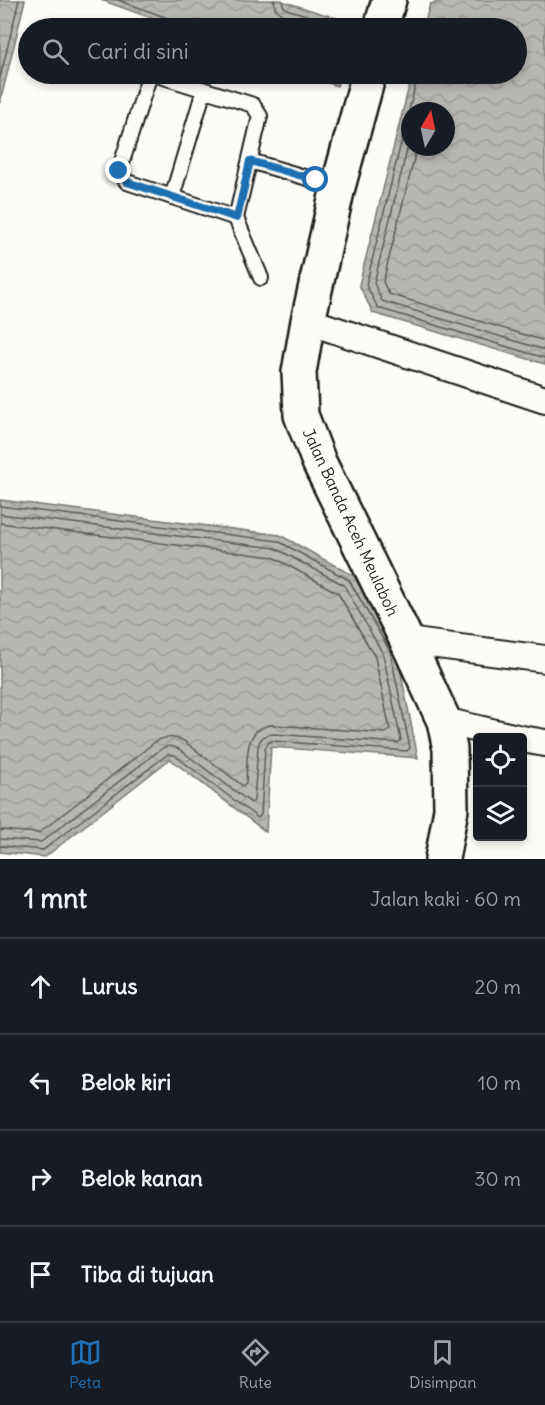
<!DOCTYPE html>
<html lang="id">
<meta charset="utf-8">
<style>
body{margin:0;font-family:Delius,sans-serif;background:#242831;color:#f1f3f6}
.controls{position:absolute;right:18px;bottom:18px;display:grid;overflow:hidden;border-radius:6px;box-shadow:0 3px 9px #0003}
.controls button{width:54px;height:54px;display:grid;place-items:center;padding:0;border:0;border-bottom:2px solid #363941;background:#171b24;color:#f1f3f6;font:30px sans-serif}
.compass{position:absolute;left:401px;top:102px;width:54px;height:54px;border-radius:50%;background:#171b24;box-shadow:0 3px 9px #0003;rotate:9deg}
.stop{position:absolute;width:18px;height:18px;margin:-14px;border:4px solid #1f6fb2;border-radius:50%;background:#fff}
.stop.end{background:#1f6fb2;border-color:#fff;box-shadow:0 2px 6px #0008}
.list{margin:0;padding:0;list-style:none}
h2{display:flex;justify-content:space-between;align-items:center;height:78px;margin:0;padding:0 24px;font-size:26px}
h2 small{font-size:20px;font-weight:400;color:#9ea1a6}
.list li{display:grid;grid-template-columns:39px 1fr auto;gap:18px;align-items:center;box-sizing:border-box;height:96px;padding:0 24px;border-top:2px solid #363941}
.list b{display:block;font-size:22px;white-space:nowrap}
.list em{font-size:20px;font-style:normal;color:#9ea1a6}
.icon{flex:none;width:33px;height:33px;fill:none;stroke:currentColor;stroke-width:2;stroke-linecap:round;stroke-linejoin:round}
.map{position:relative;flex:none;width:545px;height:859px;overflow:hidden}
.search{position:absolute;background:#171b24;box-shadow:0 3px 9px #0003;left:18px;right:18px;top:18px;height:66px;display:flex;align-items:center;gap:15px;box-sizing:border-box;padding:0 21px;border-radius:33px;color:#9ea1a6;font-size:22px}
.sheet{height:462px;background:#171b24}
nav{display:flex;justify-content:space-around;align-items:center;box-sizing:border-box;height:84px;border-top:2px solid #363941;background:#171b24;font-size:16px;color:#9ea1a6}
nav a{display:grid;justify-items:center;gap:3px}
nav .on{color:#1f6fb2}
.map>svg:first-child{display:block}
.water{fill:url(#water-waves);stroke:#797876;stroke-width:1.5;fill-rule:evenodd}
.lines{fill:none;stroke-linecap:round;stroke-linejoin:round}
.shore{stroke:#5a5a58;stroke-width:1.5}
.lane-casing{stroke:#1c1c1c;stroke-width:18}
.street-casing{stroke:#1c1c1c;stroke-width:30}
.highway-casing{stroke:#1c1c1c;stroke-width:38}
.lane{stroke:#fdfcf7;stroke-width:14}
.street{stroke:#fdfcf7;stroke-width:26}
.highway{stroke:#fdfcf7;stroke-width:33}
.route{stroke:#1f6fb2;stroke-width:8}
.labels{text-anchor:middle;stroke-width:6;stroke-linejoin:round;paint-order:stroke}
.street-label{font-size:16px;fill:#1c1c1c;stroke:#fdfcf7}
</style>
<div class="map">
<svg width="545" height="859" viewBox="0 0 545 859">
<defs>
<pattern id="water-waves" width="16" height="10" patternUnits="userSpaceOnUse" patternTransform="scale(1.5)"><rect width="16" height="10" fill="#b7b6b2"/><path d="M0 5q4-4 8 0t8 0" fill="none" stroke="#9d9c98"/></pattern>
</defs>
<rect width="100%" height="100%" fill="#fdfcf7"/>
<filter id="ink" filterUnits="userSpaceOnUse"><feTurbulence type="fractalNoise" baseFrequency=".0167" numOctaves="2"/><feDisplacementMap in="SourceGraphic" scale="12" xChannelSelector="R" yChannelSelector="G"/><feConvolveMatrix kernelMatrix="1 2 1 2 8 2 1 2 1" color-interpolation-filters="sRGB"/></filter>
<g filter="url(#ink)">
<!-- water -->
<g class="water">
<path d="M0,0H25L0,103Z"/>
<path d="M101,0H279L358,25L357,28H179Z"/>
<path d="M450,0H545V364L373,313L359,285L412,74H516V28H423L430,4ZM410,111H446V147H410Z"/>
<path d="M303,74H341L337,86Z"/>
<path d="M0,500L280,535L354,576L396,649L418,758L271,747L266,832L170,759L45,857L0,852Z"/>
</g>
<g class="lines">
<!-- shore -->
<g class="shore">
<path d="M118,0L173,20L177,24L178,28"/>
<path d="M274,0L275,8L281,14L325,28"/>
<path d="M282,0L283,5L286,9L350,28"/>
<path d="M418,74L366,285L378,308L545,358"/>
<path d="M0,78L19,0"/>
<path d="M410,138L374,283L382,301L545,350"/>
<path d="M417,147L383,282L389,294L545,341"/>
<path d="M0,506L278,541L349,580L390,651L410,748L407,751L273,741L269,742L265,748L261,815L258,818L174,755L168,754L43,850L0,846"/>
<path d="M0,514L275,548L344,585L383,654L401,740L398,743L274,734C265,734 260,738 258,746L254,801L251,803L179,749C172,745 167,745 161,749L41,842L0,839"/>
<path d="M0,523L273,557L338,593L375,657L390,730L386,733L274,725C242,726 248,760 246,783L243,786L184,741C174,736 165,736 155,742L39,833L0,830"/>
</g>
<defs>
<g id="lane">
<path d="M150,74L119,171L127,182L236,218L260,116L253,105L154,74"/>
<path d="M250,161L338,187"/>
<path d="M172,197L204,90"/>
<path d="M236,218L261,278"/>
</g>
<g id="street">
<path d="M308,321L545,400"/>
<path d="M407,641L545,659"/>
<path d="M444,721L517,738"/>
<path d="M522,739L545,743"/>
</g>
<g id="highway">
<path d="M381,28L389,0"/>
<path d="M369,74L338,187L308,321L299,372L301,415L319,462L407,641L444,721L450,749L451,809L442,859"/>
</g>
</defs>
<!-- lane casing -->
<use href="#lane" class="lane-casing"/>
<!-- street casing -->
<use href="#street" class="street-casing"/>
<!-- highway casing -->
<use href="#highway" class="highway-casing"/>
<!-- lane -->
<use href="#lane" class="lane"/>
<!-- street -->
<use href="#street" class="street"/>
<!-- highway -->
<use href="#highway" class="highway"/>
</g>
</g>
<g class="lines" filter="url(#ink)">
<!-- route -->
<path class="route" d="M119,171L127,182L237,218L250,161L316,180"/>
</g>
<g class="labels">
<!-- street labels -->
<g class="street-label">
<text transform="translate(351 522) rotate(65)" y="6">Jalan Banda Aceh Meulaboh</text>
</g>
</g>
</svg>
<div class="controls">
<button><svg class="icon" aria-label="locate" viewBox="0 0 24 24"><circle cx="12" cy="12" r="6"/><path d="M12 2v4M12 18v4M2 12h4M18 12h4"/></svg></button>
<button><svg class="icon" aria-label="layers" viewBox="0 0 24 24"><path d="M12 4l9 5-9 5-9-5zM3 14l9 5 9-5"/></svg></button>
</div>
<svg class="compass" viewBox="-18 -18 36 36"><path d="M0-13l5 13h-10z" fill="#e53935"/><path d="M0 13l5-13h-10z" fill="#9ea1a6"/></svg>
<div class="stop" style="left:316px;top:180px"></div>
<div class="stop end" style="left:119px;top:171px"></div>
<div class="search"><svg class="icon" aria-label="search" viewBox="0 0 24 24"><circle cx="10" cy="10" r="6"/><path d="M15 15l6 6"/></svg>Cari di sini</div>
</div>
<section class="sheet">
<h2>1 mnt<small>Jalan kaki · 60 m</small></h2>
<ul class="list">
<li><svg class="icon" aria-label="ahead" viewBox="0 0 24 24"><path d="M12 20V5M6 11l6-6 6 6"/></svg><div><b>Lurus</b></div><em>20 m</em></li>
<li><svg class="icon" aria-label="left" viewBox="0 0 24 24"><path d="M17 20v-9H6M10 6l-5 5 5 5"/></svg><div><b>Belok kiri</b></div><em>10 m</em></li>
<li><svg class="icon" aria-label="right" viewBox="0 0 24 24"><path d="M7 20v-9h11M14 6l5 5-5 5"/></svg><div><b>Belok kanan</b></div><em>30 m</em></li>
<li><svg class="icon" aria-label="arrive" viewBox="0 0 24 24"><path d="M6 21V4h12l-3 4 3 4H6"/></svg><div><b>Tiba di tujuan</b></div></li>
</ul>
</section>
<nav>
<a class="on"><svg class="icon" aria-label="map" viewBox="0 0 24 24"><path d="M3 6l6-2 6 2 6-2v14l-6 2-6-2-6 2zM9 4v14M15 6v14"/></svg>Peta</a>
<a><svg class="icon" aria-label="directions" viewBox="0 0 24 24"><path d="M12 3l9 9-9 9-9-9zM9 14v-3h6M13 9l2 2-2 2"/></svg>Rute</a>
<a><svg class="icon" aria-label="saved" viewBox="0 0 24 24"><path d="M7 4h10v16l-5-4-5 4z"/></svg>Disimpan</a>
</nav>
